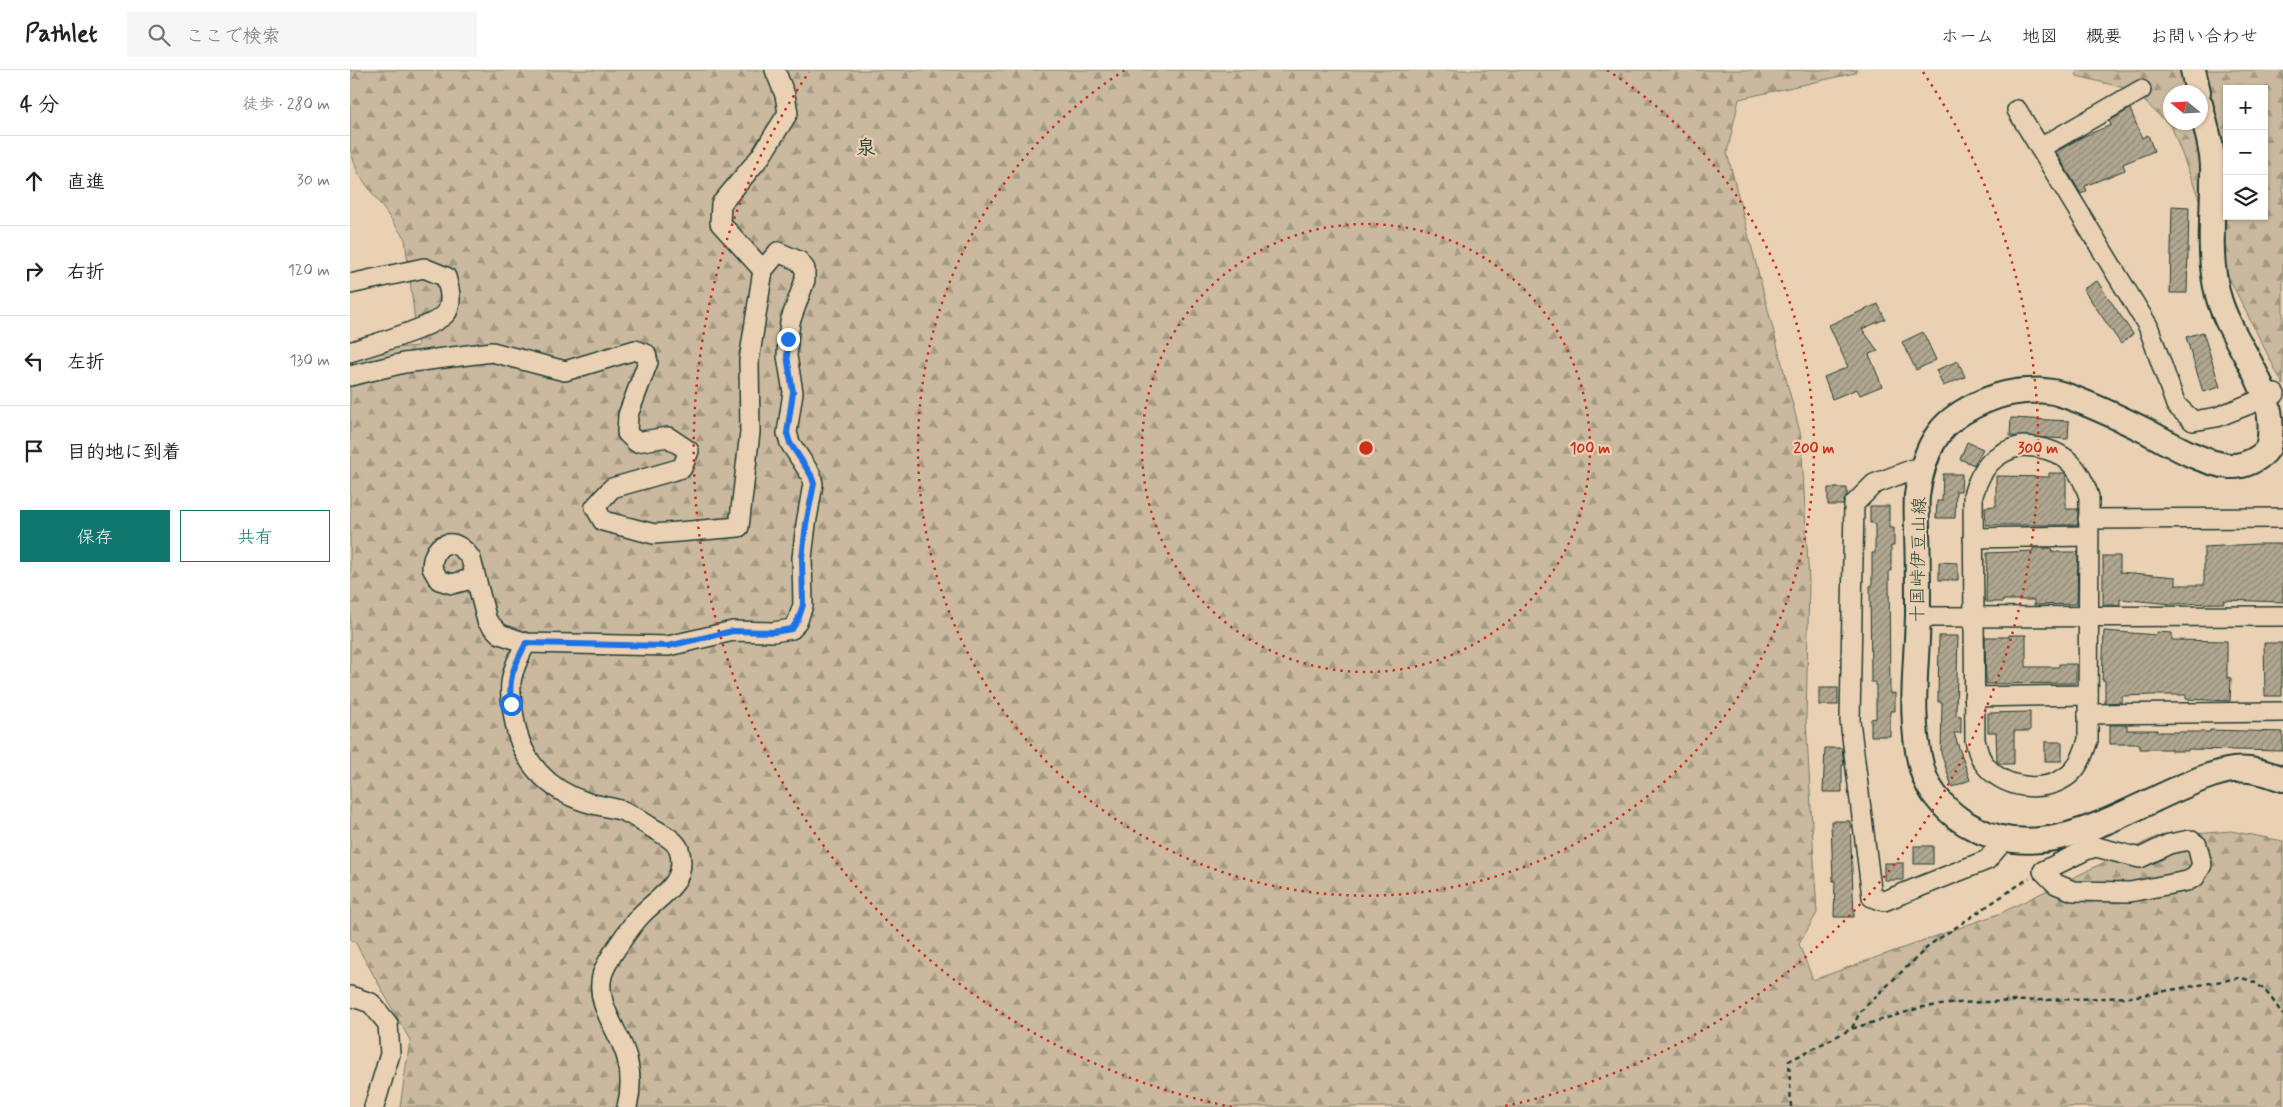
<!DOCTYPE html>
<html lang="ja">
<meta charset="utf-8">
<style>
body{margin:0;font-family:Mynerve,"Klee One",sans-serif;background:#f6f6f6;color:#202124}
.controls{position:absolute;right:15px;top:15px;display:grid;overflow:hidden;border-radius:0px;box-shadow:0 1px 4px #0004}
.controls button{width:45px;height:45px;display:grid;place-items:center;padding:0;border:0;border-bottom:1px solid #e0e0e0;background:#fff;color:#202124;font:25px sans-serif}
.compass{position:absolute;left:1813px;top:15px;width:45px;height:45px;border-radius:50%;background:#fff;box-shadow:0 1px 4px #0004;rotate:288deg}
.stop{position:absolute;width:15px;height:15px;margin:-11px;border:4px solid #1a73e8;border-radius:50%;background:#fff}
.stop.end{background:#1a73e8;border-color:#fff;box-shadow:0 1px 5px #0008}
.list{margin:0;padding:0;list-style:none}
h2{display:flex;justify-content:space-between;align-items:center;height:65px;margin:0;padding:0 20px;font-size:21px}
h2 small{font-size:16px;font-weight:400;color:#757577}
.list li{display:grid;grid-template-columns:32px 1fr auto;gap:15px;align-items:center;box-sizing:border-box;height:90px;padding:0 20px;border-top:1px solid #e0e0e0}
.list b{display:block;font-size:19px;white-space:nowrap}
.list em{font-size:16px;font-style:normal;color:#757577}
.actions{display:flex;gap:10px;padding:15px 20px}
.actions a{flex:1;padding:11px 0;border:1px solid #0f766e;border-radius:0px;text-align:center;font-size:18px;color:#0f766e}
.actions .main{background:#0f766e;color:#fff}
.icon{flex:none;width:28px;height:28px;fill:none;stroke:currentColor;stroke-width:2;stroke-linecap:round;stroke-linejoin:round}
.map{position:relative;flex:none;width:1933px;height:1037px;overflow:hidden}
header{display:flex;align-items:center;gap:30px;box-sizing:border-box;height:70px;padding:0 25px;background:#fff;border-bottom:1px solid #e0e0e0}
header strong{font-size:24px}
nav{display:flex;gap:28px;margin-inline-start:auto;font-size:18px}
.search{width:350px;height:45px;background:#f6f6f6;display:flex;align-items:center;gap:12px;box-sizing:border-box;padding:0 18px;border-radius:0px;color:#757577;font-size:19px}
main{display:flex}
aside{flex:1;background:#fff}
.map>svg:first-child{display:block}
.forest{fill:url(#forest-firs);stroke:#747b69;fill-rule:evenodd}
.building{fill:url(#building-hatch);stroke:#1f3d34}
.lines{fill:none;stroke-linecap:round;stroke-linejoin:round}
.minor-casing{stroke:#1f3d34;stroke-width:22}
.major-casing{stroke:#1f3d34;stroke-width:28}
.path{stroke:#1f3d34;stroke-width:2.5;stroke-dasharray:5 4;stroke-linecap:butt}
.minor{stroke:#ebd1b3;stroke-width:19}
.major{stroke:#ebd1b3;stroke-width:24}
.route{stroke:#1a73e8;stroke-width:6}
.ring{fill:none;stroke:#c8321e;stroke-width:2.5;stroke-dasharray:2.5 5}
.labels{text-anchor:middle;stroke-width:4.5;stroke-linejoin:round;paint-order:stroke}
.street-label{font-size:18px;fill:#1f3d34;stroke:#ebd1b3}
.quarter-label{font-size:20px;font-weight:bold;fill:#1f3d34;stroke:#ebd1b3}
.centre{fill:#c8321e;stroke:#ebd1b3;stroke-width:2.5}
.ring-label{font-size:15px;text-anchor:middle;font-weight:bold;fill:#c8321e;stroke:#ebd1b3;stroke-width:4.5;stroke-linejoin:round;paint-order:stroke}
</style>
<header>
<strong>Pathlet</strong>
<div class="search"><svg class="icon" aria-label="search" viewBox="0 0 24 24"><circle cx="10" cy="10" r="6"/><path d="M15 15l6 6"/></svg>ここで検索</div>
<nav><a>ホーム</a><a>地図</a><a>概要</a><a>お問い合わせ</a></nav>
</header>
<main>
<aside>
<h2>4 分<small>徒歩 · 280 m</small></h2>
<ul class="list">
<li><svg class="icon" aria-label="ahead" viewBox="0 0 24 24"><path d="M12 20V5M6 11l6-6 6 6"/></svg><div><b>直進</b></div><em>30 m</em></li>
<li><svg class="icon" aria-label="right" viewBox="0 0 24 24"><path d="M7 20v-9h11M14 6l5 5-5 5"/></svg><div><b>右折</b></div><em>120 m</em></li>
<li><svg class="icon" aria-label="left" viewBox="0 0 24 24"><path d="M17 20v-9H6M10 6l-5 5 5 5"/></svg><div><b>左折</b></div><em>130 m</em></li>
<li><svg class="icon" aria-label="arrive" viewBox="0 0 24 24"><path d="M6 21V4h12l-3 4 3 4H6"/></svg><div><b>目的地に到着</b></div></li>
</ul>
<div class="actions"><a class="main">保存</a><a>共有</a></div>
</aside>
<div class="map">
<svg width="1933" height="1037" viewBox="0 0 1933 1037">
<defs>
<pattern id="forest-firs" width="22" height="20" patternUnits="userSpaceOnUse" patternTransform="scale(1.25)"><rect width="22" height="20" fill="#cab99e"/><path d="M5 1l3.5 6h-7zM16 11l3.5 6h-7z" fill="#a39882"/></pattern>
<pattern id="building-hatch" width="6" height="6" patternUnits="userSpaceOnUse" patternTransform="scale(1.25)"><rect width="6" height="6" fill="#b2a790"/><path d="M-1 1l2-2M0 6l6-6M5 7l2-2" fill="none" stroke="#908976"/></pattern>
</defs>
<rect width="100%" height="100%" fill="#ebd1b3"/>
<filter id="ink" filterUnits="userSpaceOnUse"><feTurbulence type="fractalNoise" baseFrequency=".02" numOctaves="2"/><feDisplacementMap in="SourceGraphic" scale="10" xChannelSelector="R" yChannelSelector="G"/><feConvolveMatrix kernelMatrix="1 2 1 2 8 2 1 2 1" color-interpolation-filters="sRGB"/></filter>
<g filter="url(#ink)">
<!-- forest -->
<g class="forest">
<path d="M0,0H1507L1505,3L1389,29L1377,83L1451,366L1459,513L1456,650L1467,843L1449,874L1463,910L1651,843L1806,767L1881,761L1933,771V1037H50L60,970L5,872L0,870V282L68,276L55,169L8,103L0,80Z"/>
<path d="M1726,0H1933V315L1880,210L1822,58L1783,20L1727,6ZM1877,19H1914V146H1877ZM1820,22H1850V52H1820Z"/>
</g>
<!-- building -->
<g class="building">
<path d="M1780,39L1792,68L1798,65L1804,81L1773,94L1775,100L1735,116L1737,121L1731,124L1706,82L1732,67L1761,55L1759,51Z"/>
<path d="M1822,136L1839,137L1837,223H1820Z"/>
<path d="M1747,211L1783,264L1771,274L1733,219Z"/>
<path d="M1528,234L1535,249L1512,259L1528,281L1519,284L1532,316L1510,325L1507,319L1482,329L1474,307L1498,297L1479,255Z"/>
<path d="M1573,262L1586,290L1566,300L1552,272Z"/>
<path d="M1853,262L1870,317L1853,322L1836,267Z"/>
<path d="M1608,291L1615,307L1593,316L1586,300Z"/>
<path d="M1661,348L1719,351L1718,369L1660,366Z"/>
<path d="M1617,372L1633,379L1624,395L1610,389Z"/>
<path d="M1699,403H1715L1716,406V439H1728V455H1636L1635,437L1646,436V406L1699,407Z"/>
<path d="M1593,404H1612L1611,421H1606L1605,448H1586L1587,431H1592Z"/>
<path d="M1478,418H1497V425L1493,435H1478Z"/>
<path d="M1520,436H1539V458H1544V476H1541V501H1539L1540,624L1545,623V641H1540V666H1521V649L1526,648V612H1521L1520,516H1522V483H1525V453H1520Z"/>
<path d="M1906,474H1933V532L1874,530V533L1822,534L1770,529V535H1753V486H1770V502L1826,507V515H1854V477Z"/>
<path d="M1683,478H1701L1702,482H1728L1727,534L1684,535V530H1653V532H1636L1637,483L1683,481Z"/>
<path d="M1589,492L1608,493V510H1589Z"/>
<path d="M1754,561L1807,565V562L1822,563V570L1877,571V607L1881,608L1880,631L1836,629V625H1802L1772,626V632L1755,633V610H1752Z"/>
<path d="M1659,565H1676V597H1709V594H1726V613L1636,614L1635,567H1659Z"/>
<path d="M1589,566H1608L1606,645L1611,646V663H1604L1620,710L1602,717L1591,683L1592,632H1588Z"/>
<path d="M1914,573H1932V626H1915Z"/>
<rect x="1469" y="618" width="19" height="17"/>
<path d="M1680,642V661H1664V694H1651L1647,691L1646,662H1638V643Z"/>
<path d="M1760,655H1777V660H1807V662H1860V660L1933,662V681L1838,679V681H1821V679H1790V674H1760Z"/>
<rect x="1695" y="672" width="17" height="19"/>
<path d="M1475,678H1492L1494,695H1492V722H1473Z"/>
<path d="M1481,751H1500L1504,847H1484L1485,811H1483Z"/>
<rect x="1564" y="776" width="19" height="18"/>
<rect x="1534" y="793" width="19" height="17"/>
</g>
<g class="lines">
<defs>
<g id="minor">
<path d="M1667,40L1798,256L1826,335L1843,351L1867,347L1925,324"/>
<path d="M1690,78L1791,20"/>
<path d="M413,200L370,153L371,134L411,86L438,43L435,25L425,0"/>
<path d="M0,214L74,198L96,207C99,218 103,231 97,242C87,257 20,275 0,282"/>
<path d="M0,306L54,293L142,282L215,301L285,280L296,284L298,292L278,345L277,363L286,372L318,367L339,381L332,398L262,418L245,437L253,451L304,464L389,457L400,362L399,291L413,200L428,182L449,191L455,199V210L440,252L438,269L437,286L443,322L437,363L440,373L461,405L463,414L456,454L452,488L453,535L448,550L442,559L423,562L383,561L318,576L176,573L150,564L137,551L121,489C107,466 83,469 82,498L89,510L102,514L125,508"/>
<path d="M1672,376C1709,377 1728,391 1739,427L1738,670C1734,682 1730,695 1720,704C1695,725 1651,719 1633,692C1628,685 1627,677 1625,670L1623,425C1631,398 1644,382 1672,376Z"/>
<path d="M1574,395L1524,414L1504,434L1500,651L1522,827L1534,831L1637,790L1655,769"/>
<path d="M1738,449L1933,448"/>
<path d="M1623,468L1738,466"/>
<path d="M1568,547L1933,546"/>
<path d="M176,573C158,608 158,614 165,653C172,692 198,720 236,732C248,736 261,737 273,741C284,745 295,754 306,760C314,765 325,770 329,779C332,790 332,802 325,812C318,823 303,833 293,843C282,854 255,892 252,906C245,935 270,962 277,988C281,1004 281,1022 277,1037"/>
<path d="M1624,627L1738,625"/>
<path d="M1738,644L1933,642"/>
<path d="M1840,770L1847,775L1852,795L1845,807L1837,811L1780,822L1723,821L1706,814L1693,801L1736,780L1746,777L1790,788L1819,774Z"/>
<path d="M0,926L21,933L38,954L40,984L24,1037"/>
</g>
<g id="major">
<path d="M1843,0L1848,22"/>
<path d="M1850,34C1855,55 1863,78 1863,99C1864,141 1857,184 1868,225C1881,276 1933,322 1918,378C1911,389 1893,397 1880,396C1854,394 1820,374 1798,362C1772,349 1744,336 1717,326C1699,319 1685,320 1666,322C1642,325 1604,342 1589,363C1577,379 1570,405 1567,425C1566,437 1567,450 1567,462C1568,490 1568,517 1568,544C1567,595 1558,648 1572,699C1578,723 1601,747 1624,758C1691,794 1765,746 1827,719C1845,711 1863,703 1883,700C1901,698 1916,703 1933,709"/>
</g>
</defs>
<!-- minor casing -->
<use href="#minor" class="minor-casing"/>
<!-- major casing -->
<use href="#major" class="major-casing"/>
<!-- path -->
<g class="path">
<path d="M1502,958L1510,942L1522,930L1581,874L1679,808"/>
<path d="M1441,1037L1439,991L1501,959L1573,937L1608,933L1781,927L1889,908C1912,910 1921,928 1933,945"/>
</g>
<!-- minor -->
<use href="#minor" class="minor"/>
<!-- major -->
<use href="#major" class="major"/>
</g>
</g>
<g class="lines" filter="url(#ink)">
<!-- route -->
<path class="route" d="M161,634C158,606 164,597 176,573L318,576L383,561L423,562L442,559L448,550L453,535L452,488L456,454L464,414L461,405L440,373L437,363L443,322L437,286L438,269"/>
</g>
<!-- distance rings -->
<g class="ring">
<circle cx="1016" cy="378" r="224"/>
<path d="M1257 0A448 448 0 1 1 775 0"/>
<path d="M882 1037A672 672 0 0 1 459 2M1573 2A672 672 0 0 1 1150 1037"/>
</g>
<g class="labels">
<!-- street labels -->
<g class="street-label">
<text transform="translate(1568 490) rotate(-89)" y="6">十国峠伊豆山線</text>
</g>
<!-- quarter labels -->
<g class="quarter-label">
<text x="516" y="84">泉</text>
</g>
</g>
<circle cx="1016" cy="378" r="8" class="centre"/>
<g class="ring-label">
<text x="1240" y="383">100 m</text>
<text x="1464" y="383">200 m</text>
<text x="1688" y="383">300 m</text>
</g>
</svg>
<div class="controls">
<button>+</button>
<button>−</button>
<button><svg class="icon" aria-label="layers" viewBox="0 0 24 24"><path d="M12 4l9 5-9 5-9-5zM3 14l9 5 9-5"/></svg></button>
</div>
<svg class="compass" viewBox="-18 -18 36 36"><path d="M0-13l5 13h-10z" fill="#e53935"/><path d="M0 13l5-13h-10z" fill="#757577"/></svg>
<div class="stop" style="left:161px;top:634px"></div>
<div class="stop end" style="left:438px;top:269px"></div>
</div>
</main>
